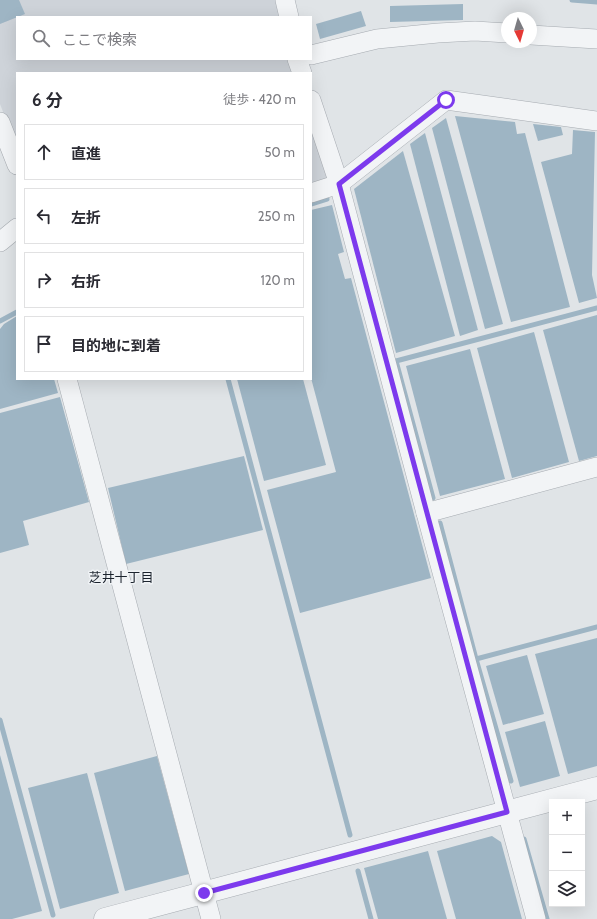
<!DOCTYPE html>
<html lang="ja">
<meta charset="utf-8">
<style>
body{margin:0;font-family:Cabin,"Noto Sans JP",sans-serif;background:#f2f2f3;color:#2b2b33}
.controls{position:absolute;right:12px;bottom:12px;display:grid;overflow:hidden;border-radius:0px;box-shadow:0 4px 16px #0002}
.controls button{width:36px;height:36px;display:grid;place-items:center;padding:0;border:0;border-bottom:1px solid #e1e1e2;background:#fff;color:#2b2b33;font:20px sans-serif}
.compass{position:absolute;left:501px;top:12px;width:36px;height:36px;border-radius:50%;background:#fff;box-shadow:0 4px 16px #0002;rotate:175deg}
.stop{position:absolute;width:12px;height:12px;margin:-9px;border:3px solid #7c3aed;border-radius:50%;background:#fff}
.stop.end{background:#7c3aed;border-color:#fff;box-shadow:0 1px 4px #0008}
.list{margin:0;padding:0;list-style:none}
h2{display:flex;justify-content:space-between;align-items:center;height:52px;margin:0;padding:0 16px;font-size:17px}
h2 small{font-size:13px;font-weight:400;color:#7c7c81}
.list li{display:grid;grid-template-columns:26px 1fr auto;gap:12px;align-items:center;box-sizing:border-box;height:56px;margin:0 8px 8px;padding:0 8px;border:1px solid #e1e1e2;border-radius:0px}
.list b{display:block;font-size:15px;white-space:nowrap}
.list em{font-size:13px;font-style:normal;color:#7c7c81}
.icon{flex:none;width:22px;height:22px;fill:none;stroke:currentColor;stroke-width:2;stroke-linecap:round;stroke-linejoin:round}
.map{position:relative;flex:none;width:597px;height:919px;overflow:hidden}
.search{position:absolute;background:#fff;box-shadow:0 4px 16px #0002;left:16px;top:16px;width:296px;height:44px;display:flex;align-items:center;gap:10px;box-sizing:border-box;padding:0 14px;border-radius:0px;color:#7c7c81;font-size:15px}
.panel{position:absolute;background:#fff;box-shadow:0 4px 16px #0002;left:16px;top:72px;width:296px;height:308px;border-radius:0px}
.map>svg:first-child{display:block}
.built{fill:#ced3d9}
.water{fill:#9eb5c4}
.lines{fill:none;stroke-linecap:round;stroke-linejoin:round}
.stream{stroke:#9eb5c4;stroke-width:5}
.minor-casing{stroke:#a6abb1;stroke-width:20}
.tertiary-casing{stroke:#a6abb1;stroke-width:23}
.minor{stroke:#f2f4f6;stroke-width:19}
.tertiary{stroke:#f2f4f6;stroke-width:22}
.route{stroke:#7c3aed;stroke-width:5}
.labels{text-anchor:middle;stroke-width:3;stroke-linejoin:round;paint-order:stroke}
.neighbourhood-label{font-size:13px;fill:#1c242e;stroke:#eff2f5}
</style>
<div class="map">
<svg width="597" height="919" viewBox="0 0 597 919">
<rect width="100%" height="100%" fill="#e0e4e7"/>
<!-- built -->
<g class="built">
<path d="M0,0H279L282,17H17V59H290L294,73H17V148L0,104Z"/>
<path d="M311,127L328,181L311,187Z"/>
</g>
<!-- water -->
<g class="water">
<path d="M0,0H19L25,14L0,24Z"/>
<path d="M463,4V20L390,22V6Z"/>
<path d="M361,11L366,26L320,39L316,24Z"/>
<path d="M455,116L515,122L517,134L525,133L570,307L511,322Z"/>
<path d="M446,118L503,324L485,329L432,128Z"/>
<path d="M533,124L561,127L563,135L538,141Z"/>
<path d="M573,130L595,132L592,275L597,298L579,303L541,162L572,154Z"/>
<path d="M425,133L478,330L460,336L410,144Z"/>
<path d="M403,151L455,336L396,353L354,189Z"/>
<path d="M332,205L344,252L338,254L345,279L351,278L431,578L300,613L267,490L336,472L311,378V210Z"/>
<path d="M597,315V456L579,461L543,330Z"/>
<path d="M17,316V379H54L58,393L0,409V329L4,324Z"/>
<path d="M534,332L569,462L512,478L477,348Z"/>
<path d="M470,349L505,479L440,496L406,366Z"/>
<path d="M237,379H303L326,465L264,481Z"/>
<path d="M60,397L89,502L23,521L29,545L0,553V413Z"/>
<path d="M244,456L263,530L126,564L108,488Z"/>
<path d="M597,638V766L568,774L535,654Z"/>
<path d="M527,655L544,714L503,725L486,666Z"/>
<path d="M545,721L560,776L520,787L505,732Z"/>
<path d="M0,755L42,911L12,919H0Z"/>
<path d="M157,756L189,874L125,891L94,773Z"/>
<path d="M87,773L119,893L60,909L28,788Z"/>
<path d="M492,836L501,842L522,919H456L437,851Z"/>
<path d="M428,851L447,919H378L364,868Z"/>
</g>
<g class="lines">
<!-- stream -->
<g class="stream">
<path d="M572,0L597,2"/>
<path d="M311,204L327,199"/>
<path d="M0,321L17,312"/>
<path d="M228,379L350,835"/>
<path d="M433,498L396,361L597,308"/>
<path d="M440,523L476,659L511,781"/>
<path d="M476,659L597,627"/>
<path d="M0,720L53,915"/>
<path d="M524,839L547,919"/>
<path d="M358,871L371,919"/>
</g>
<defs>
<g id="minor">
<path d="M285,0L289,17"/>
<path d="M531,35L597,39"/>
<path d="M311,55L377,39L438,33L475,31L507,33"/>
<path d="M297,59L302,73"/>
<path d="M311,100L339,184L426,513L536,919"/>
<path d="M0,122L17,165"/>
<path d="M311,193L339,184L446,100L597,121"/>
<path d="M0,242L17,228"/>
<path d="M67,379L211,919"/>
<path d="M426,513L597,467"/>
</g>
<path id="tertiary" d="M105,919L597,788"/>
</defs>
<!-- minor casing -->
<use href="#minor" class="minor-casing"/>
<!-- tertiary casing -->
<use href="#tertiary" class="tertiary-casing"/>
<!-- minor -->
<use href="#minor" class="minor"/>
<!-- tertiary -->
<use href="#tertiary" class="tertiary"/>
</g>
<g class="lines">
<!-- route -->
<path class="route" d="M204,893L507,812L339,184L446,100"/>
</g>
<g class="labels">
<!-- neighbourhood labels -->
<g class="neighbourhood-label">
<text x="121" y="582">芝井十丁目</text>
</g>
</g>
</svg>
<div class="controls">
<button>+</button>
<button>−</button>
<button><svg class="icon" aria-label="layers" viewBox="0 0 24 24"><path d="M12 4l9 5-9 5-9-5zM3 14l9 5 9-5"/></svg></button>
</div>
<svg class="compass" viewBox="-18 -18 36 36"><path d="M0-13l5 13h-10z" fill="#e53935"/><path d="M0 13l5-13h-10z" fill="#7c7c81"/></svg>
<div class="stop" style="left:446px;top:100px"></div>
<div class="stop end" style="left:204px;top:893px"></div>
<div class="search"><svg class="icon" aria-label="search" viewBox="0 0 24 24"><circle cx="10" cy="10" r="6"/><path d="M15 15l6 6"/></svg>ここで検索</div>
<section class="panel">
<h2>6 分<small>徒歩 · 420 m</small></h2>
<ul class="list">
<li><svg class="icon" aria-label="ahead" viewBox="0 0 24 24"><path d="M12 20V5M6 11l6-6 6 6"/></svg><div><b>直進</b></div><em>50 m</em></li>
<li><svg class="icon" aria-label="left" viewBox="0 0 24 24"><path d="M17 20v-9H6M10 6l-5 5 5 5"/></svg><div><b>左折</b></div><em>250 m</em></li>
<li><svg class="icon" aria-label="right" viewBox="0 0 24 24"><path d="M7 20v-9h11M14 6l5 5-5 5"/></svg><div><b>右折</b></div><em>120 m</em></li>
<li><svg class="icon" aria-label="arrive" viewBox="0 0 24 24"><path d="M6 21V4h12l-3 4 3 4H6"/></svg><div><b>目的地に到着</b></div></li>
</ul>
</section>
</div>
